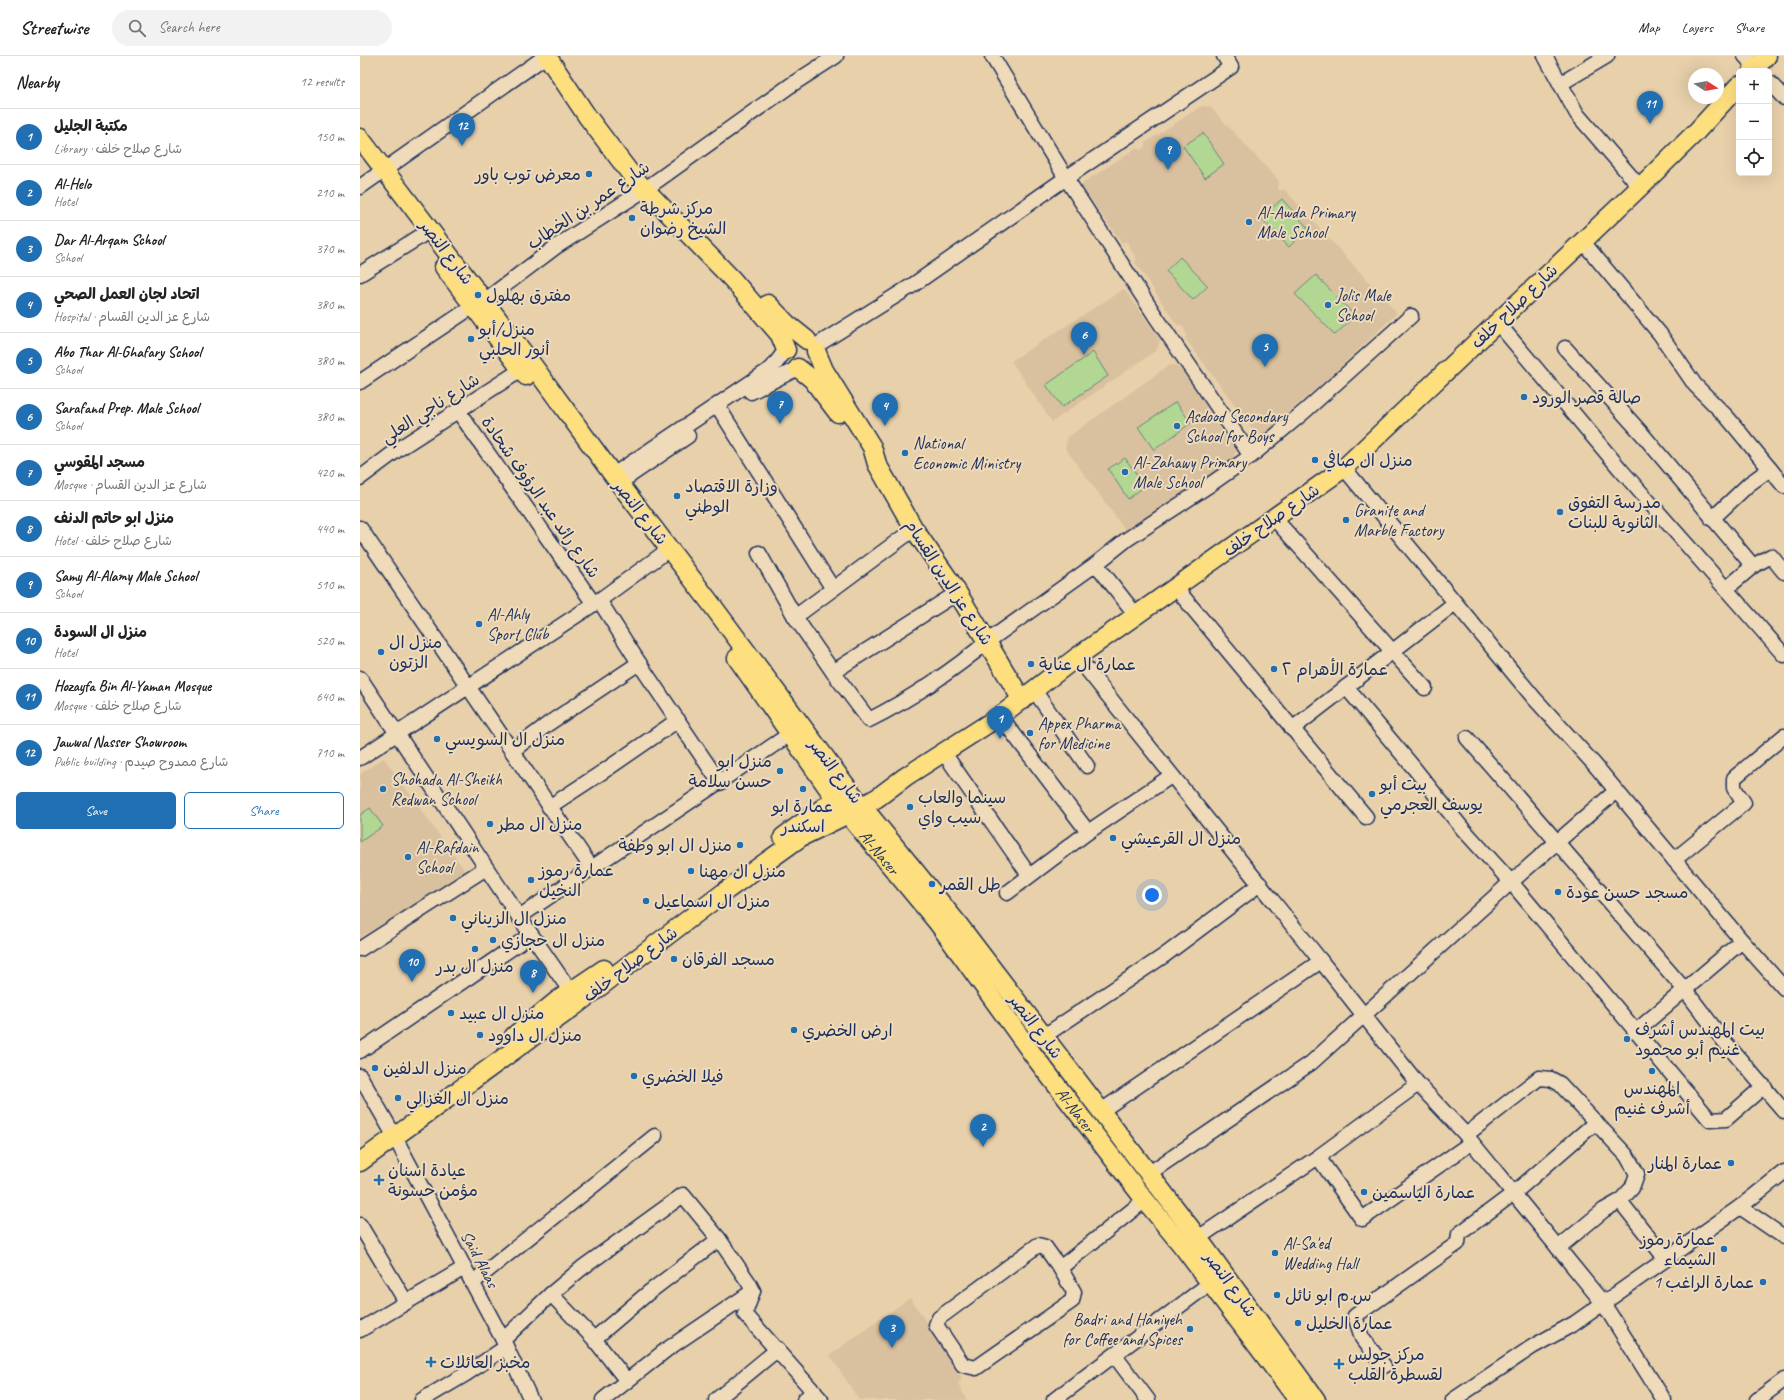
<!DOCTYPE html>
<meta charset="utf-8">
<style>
body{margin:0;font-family:Caveat,"Playpen Sans Arabic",sans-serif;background:#f2f2f2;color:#222}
.controls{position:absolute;right:12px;top:12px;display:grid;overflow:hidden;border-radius:6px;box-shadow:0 4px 16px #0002}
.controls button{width:36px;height:36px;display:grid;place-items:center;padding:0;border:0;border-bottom:1px solid #e0e0e0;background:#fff;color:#222;font:20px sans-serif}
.compass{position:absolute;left:1328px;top:12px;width:36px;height:36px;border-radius:50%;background:#fff;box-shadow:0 4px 16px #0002;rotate:101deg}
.you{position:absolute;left:792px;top:839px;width:14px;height:14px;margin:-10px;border:3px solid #fff;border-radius:50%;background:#1a73e8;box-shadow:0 0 0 6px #1a73e833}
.badge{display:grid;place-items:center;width:26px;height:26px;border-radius:50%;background:#1f6fb2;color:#fff;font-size:13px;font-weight:700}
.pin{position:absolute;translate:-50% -33px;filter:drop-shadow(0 1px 2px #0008)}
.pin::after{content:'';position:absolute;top:21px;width:14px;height:12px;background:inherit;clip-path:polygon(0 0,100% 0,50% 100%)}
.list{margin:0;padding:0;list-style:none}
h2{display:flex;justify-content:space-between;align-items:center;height:52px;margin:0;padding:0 16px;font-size:17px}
h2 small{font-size:13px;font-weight:400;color:#767676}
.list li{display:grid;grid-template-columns:26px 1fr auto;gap:12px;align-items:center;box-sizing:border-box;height:56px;padding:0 16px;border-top:1px solid #e0e0e0}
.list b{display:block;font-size:15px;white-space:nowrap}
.list p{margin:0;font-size:13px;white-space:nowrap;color:#767676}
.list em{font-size:13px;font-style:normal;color:#767676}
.actions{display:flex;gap:8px;padding:12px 16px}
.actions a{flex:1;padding:9px 0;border:1px solid #1f6fb2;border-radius:6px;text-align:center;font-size:14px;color:#1f6fb2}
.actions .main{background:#1f6fb2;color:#fff}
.icon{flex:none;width:22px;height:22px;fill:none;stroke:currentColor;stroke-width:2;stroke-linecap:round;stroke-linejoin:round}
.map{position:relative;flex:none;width:1424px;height:1344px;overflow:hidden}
header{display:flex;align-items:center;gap:24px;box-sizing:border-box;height:56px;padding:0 20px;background:#fff;border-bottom:1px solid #e0e0e0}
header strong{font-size:19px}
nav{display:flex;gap:22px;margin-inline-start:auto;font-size:14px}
.search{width:280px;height:36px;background:#f2f2f2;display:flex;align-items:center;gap:10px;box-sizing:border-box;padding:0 14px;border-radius:22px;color:#767676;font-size:15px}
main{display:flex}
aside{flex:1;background:#fff}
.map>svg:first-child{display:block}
.built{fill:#d9c19f}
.green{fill:#b1d793;stroke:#668378}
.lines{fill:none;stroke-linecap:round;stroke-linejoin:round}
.minor-casing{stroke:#1b2f5e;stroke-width:17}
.major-casing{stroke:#1b2f5e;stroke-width:21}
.minor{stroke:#efdbb9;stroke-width:14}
.major{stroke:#fddf80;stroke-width:18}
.poi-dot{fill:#1f6fb2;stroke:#efdbb9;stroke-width:1.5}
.labels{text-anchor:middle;stroke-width:4;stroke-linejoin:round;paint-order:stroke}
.poi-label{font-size:17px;fill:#1b2f5e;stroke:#efdbb9;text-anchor:start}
.street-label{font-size:17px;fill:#1b2f5e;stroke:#efdbb9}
</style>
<header>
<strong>Streetwise</strong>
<div class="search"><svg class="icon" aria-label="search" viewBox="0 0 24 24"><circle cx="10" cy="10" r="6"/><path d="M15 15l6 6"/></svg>Search here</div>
<nav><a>Map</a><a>Layers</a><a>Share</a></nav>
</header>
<main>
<aside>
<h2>Nearby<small>12 results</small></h2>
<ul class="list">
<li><span class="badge">1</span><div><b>مكتبة الجليل</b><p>Library · شارع صلاح خلف</p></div><em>150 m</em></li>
<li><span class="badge">2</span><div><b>Al-Helo</b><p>Hotel</p></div><em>210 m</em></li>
<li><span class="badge">3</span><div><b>Dar Al-Arqam School</b><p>School</p></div><em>370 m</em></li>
<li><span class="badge">4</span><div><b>اتحاد لجان العمل الصحي</b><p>Hospital · شارع عز الدين القسام</p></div><em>380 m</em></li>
<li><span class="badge">5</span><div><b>Abo Thar Al-Ghafary School</b><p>School</p></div><em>380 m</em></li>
<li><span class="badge">6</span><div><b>Sarafand Prep. Male School</b><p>School</p></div><em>380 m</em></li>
<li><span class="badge">7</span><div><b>مسجد المقوسي</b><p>Mosque · شارع عز الدين القسام</p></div><em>420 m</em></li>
<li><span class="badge">8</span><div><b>منزل ابو حاتم الدنف</b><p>Hotel · شارع صلاح خلف</p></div><em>440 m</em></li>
<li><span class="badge">9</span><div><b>Samy Al-Alamy Male School</b><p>School</p></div><em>510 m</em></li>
<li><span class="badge">10</span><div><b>منزل ال السودة</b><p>Hotel</p></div><em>520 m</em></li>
<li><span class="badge">11</span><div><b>Hozayfa Bin Al-Yaman Mosque</b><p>Mosque · شارع صلاح خلف</p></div><em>640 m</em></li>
<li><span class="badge">12</span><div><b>Jawwal Nasser Showroom</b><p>Public building · شارع ممدوح صيدم</p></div><em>710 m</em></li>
</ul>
<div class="actions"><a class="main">Save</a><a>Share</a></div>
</aside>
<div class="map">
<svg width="1424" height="1344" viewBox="0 0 1424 1344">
<rect width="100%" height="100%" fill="#e8d0ab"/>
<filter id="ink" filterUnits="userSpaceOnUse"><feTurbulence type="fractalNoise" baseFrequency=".025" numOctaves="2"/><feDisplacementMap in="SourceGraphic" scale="8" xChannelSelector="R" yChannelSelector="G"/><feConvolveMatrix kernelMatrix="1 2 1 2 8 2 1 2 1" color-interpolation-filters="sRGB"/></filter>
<g filter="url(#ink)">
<!-- built -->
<g class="built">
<path d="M845,50L850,51L919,125L918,134H925L1037,257L973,318L899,382L825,282L827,278L822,269H817L775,206L777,204L766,185L762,187L720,129L776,92L781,94L785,91V87L840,51Z"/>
<path d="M764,233L800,283L797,294L692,366L651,305Z"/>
<path d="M813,309L820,311L876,395L871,407L769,479L705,392L708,381L808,310Z"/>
<path d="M24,702L105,815L0,882V718Z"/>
<path d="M550,1242L588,1297L602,1322L598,1328L607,1344H499L470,1299Z"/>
</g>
<!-- green -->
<g class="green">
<path d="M843,77L864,108L845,122L823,90Z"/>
<path d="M922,143L948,172L929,191L901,162Z"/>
<path d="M820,201L848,230L833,244L806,215Z"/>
<path d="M956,219L995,260L975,279L935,238Z"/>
<path d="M733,296L748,320L702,351L686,329Z"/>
<path d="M816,346L831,367L794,394L778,371Z"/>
<path d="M765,402L785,430L768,443L748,413Z"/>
<path d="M10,752L23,770L0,786V759Z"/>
</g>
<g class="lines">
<defs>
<g id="minor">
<path d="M632,0L706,122L796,261L891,400"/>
<path d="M1185,0L1217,58L1280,131"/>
<path d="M1385,0L1399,15"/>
<path d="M1409,26L1424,42"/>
<path d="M1200,28L1247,0"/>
<path d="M0,131L186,0"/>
<path d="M1223,186L1300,278L1335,329L1367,361L1424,430"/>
<path d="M0,218L61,180"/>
<path d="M1137,266L1261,414L1424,599"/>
<path d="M454,291L553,229L706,122L871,11L864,0"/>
<path d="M1205,292L1283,379L1393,510"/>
<path d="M0,326L112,251L124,245L197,190L284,134L431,29L476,0"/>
<path d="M391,336L438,312"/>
<path d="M98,355L234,548"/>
<path d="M362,357L473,533"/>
<path d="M984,412L1174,642L1234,708L1382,885L1424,932"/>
<path d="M253,419L412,312L426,294"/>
<path d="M0,422L40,392L161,314"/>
<path d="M259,427L328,380"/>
<path d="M914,462L1065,632"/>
<path d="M1352,463L1389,428L1410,413"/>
<path d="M0,472L231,811"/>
<path d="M399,497L435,561L473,616"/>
<path d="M736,508L776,559"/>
<path d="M815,531L1006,761"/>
<path d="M1366,533L1393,510L1411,500L1424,516"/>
<path d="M597,537L473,616L509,664C549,644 594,614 628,585L736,508L766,484L848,430L891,400L945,355L1051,260"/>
<path d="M239,544L279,607L360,727"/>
<path d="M435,561L554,473"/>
<path d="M717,601L961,905L741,1055"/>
<path d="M0,622L159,861L211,936"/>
<path d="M986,631L1054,712L1102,772L1151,826L1350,1064L1366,1063L1404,1030"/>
<path d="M674,634L727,710"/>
<path d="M640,660L728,776"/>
<path d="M932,673L1095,547"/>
<path d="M1107,682L1325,934L1364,985L1424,1055"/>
<path d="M152,695L188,668L279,607"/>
<path d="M584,697L669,819"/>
<path d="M0,702L234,548L300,500"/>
<path d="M189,751L247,713L318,664"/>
<path d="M1314,804L1384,747L1374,732V722L1424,680"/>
<path d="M647,837L728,776L811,720"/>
<path d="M159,861L430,678"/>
<path d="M0,893L126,812"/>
<path d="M961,905L1058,1028L1106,1079L1243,1247L1304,1344"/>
<path d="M1275,976L1382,885"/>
<path d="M684,980L805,899L900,828"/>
<path d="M0,995L171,879"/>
<path d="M0,1020L31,1074L143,1284L171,1344"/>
<path d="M1106,1079L1179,1022L1191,1023L1200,1028L1267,1100L1277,1118L1272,1132L1260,1145L1244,1154L1198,1192"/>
<path d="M958,1101L1002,1163L1111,1087"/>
<path d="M788,1118L951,1007L1151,826L1256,735"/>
<path d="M1260,1145L1305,1202"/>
<path d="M1380,1151L1424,1181"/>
<path d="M0,1169L46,1246"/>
<path d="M838,1182L958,1101L1058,1028"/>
<path d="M700,1212L714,1236L712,1245L616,1312L603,1309L576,1269L579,1262L678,1189L685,1191L700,1212L785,1144"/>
<path d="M112,1227L295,1080"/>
<path d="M0,1274L104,1212"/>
<path d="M234,1283L288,1237L359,1183"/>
<path d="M143,1284L191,1238"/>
<path d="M755,1300L788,1344"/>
<path d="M1024,1310L1002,1282L995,1260L1098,1187L1099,1178L1154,1137L1236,1066"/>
<path d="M267,1325L234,1283L191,1238L222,1212L323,1139L359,1183L389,1227L393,1235L385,1258L461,1344"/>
<path d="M62,1344L106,1318L146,1291"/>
<path d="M243,1344L306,1294L393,1235"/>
<path d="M356,1344L418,1293"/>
<path d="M444,1344L454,1335"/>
<path d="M694,1344L849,1228"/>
<path d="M1093,1344L1172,1291L1215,1267L1380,1151L1424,1116"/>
<path d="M1397,1344L1424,1324"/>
</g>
<g id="major">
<path d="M187,0L227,60L273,121L372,223L420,279L426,294"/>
<path d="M1392,15L1407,0"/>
<path d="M0,82L169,304L253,419L352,549L493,739L598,868L838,1182L956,1344"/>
<path d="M84,211L166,320"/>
<path d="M408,248L427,268L447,284"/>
<path d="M456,295L464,314L512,391L517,408L554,473L594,531L662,644"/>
<path d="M438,312L452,323L478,357"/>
<path id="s1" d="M377,602L477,745L578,867L674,1000L785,1144L824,1192L938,1344"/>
<path d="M423,781L467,749L487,742"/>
<path d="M154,980L198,944L244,913"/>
<path d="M0,1106L212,952L367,834L441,781L488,758L517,742L545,721L640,660L717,601L984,412L1280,131L1336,76L1379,29"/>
</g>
</defs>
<!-- minor casing -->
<use href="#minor" class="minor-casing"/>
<!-- major casing -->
<use href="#major" class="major-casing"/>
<!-- minor -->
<use href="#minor" class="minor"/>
<!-- major -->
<use href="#major" class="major"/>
</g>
</g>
<!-- markers -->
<g class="poi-dot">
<circle cx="229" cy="118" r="4"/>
<circle cx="272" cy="162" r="4"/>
<circle cx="889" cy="166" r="4"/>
<circle cx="118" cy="239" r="4"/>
<circle cx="968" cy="249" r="4"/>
<circle cx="111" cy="283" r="4"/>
<circle cx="1164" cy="341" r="4"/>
<circle cx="817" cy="370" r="4"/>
<circle cx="545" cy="397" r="4"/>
<circle cx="955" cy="404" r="4"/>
<circle cx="765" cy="416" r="4"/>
<circle cx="317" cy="440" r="4"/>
<circle cx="1200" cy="456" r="4"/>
<circle cx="986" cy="464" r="4"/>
<circle cx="119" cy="568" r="4"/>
<circle cx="21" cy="596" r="4"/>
<circle cx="671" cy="608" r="4"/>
<circle cx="914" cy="613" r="4"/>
<circle cx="670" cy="677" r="4"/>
<circle cx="77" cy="683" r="4"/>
<circle cx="420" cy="715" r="4"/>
<circle cx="23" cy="733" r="4"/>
<circle cx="443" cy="733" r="4"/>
<circle cx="1012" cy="738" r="4"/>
<circle cx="550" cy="751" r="4"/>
<circle cx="130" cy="768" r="4"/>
<circle cx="753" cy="782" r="4"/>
<circle cx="380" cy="789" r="4"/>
<circle cx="48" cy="801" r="4"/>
<circle cx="331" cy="815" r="4"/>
<circle cx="171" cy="824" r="4"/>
<circle cx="572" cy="828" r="4"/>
<circle cx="1198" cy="836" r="4"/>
<circle cx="286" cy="845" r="4"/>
<circle cx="93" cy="862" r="4"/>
<circle cx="133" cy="884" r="4"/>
<circle cx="115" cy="893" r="4"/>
<circle cx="314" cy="903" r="4"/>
<circle cx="91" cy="957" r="4"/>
<circle cx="434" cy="974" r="4"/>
<circle cx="120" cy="979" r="4"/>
<circle cx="1267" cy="983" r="4"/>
<circle cx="15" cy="1012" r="4"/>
<circle cx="1292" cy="1015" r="4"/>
<circle cx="274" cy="1020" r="4"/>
<circle cx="38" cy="1042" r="4"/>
<circle cx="1371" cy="1107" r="4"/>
<path d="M17 1118h4v4h4v4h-4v4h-4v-4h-4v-4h4z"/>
<circle cx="1004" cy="1136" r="4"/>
<circle cx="1364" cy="1193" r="4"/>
<circle cx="915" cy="1197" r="4"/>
<circle cx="1403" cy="1226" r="4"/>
<circle cx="917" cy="1239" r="4"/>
<circle cx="938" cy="1267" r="4"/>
<circle cx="830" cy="1273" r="4"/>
<path d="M69 1300h4v4h4v4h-4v4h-4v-4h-4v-4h4z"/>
<path d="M977 1302h4v4h4v4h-4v4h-4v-4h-4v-4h4z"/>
</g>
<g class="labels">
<!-- poi labels -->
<g class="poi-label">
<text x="221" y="124" text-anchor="end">معرض توب باور</text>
<text x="280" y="158">مركز شرطة<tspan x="280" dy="20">الشيخ رضوان</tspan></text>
<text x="897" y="162">Al-Awda Primary<tspan x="897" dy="20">Male School</tspan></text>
<text x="126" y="245">مفترق بهلول</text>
<text x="976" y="245">Jolis Male<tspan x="976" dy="20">School</tspan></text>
<text x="119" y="279">منزل/أبو<tspan x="119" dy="20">أنور الحلبي</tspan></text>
<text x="1172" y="347">صالة قصر الورود</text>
<text x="825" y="366">Asdood Secondary<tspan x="825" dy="20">School for Boys</tspan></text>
<text x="553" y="393">National<tspan x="553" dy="20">Economic Ministry</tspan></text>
<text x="963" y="410">منزل ال صافي</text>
<text x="773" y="412">Al-Zahawy Primary<tspan x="773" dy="20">Male School</tspan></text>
<text x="325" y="436">وزارة الاقتصاد<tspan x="325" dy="20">الوطني</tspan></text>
<text x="1208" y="452">مدرسة التفوق<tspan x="1208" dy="20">الثانوية للبنات</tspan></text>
<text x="994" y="460">Granite and<tspan x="994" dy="20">Marble Factory</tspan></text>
<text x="127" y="564">Al-Ahly<tspan x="127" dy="20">Sport Club</tspan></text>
<text x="29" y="592">منزل ال<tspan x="29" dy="20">الزتون</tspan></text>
<text x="679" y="614">عمارة ال عناية</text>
<text x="922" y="619">عمارة الأهرام ٢</text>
<text x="678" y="673">Appex Pharma<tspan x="678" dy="20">for Medicine</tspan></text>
<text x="85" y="689">منزل ال السويسي</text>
<text x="412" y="711" text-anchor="end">منزل ابو<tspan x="412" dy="20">حسن سلامة</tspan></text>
<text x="31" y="729">Shohada Al-Sheikh<tspan x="31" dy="20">Redwan School</tspan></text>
<text x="1020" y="734">بيت أبو<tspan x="1020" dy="20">يوسف العجرمي</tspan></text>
<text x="558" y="747">سينما والعاب<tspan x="558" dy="20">سيب واي</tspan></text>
<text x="443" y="756" text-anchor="middle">عمارة ابو<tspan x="443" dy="20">اسكندر</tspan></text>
<text x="138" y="774">منزل ال مطر</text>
<text x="761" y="788">منزل ال القرعيشي</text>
<text x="372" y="795" text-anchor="end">منزل ال ابو وطفة</text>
<text x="56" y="797">Al-Rafdain<tspan x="56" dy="20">School</tspan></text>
<text x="179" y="820">عمارة رموز<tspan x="179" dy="20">النخيل</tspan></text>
<text x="339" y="821">منزل ال مهنا</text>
<text x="580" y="834">طل القمر</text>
<text x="1206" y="842">مسجد حسن عودة</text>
<text x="294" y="851">منزل ال اسماعيل</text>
<text x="101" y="868">منزل ال الزيناني</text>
<text x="141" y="890">منزل ال حجازي</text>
<text x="322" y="909">مسجد الفرقان</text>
<text x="115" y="916" text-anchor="middle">منزل ال بدر</text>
<text x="99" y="963">منزل ال عبيد</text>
<text x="1275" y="979">بيت المهندس أشرف<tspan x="1275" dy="20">غنيم أبو محمود</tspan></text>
<text x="442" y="980">ارض الخضري</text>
<text x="128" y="985">منزل ال داوود</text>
<text x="23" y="1018">منزل الدلفين</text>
<text x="282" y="1026">فيلا الخضري</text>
<text x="1292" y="1038" text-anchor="middle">المهندس<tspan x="1292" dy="20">أشرف غنيم</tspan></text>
<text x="46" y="1048">منزل ال الغزالي</text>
<text x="1363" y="1113" text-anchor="end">عمارة المنار</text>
<text x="28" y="1120">عيادة اسنان<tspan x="28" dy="20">مؤمن حسونة</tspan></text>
<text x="1012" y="1142">عمارة الياسمين</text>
<text x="1356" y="1189" text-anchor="end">عمارة رموز<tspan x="1356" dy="20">الشيماء</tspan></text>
<text x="923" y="1193">Al-Sa'ed<tspan x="923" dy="20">Wedding Hall</tspan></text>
<text x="1395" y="1232" text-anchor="end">عمارة الراغب 1</text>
<text x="925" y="1245">س.م ابو نائل</text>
<text x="822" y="1269" text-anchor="end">Badri and Haniyeh<tspan x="822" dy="20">for Coffee and Spices</tspan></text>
<text x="946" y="1273">عمارة الخليل</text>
<text x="988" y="1304">مركز جولس<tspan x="988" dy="20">لقسطرة القلب</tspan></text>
<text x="80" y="1312">مخبز العائلات</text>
</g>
<!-- street labels -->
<g class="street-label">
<text transform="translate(228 149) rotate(-34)" y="6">شارع عمر بن الخطاب</text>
<text transform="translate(87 196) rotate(53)" y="6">شارع النصر</text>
<text transform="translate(1154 250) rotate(-44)" y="6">شارع صلاح خلف</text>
<text transform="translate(70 352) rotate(-33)" y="6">شارع ناجي العلي</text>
<text transform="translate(181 441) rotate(55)" y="6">شارع رائد عبد الرؤوف شحادة</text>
<text transform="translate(281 456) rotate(52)" y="6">شارع النصر</text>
<text transform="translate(911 464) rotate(-35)" y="6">شارع صلاح خلف</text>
<text transform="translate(589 526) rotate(57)" y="6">شارع عز الدين القسام</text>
<text transform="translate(476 715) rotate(53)" y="6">شارع النصر</text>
<text dy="6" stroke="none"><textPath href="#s1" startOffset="241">Al-Naser</textPath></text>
<text transform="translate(270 908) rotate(-37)" y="6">شارع صلاح خلف</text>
<text transform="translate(676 970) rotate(53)" y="6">شارع النصر</text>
<text dy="6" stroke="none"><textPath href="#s1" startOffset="565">Al-Naser</textPath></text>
<text transform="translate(120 1203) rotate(62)" y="6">Said Alaas</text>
<text transform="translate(871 1228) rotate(54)" y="6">شارع النصر</text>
</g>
</g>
</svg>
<div class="controls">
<button>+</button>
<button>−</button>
<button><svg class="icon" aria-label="locate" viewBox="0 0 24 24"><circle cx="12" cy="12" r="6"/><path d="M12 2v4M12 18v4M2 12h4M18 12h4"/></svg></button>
</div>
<svg class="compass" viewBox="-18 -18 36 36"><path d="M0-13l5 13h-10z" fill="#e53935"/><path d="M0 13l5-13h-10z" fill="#767676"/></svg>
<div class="you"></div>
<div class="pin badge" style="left:640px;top:683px">1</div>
<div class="pin badge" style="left:623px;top:1091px">2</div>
<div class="pin badge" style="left:532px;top:1292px">3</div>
<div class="pin badge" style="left:525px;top:370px">4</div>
<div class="pin badge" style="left:905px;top:311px">5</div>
<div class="pin badge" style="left:724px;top:299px">6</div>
<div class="pin badge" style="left:420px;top:368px">7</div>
<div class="pin badge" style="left:173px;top:937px">8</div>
<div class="pin badge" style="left:808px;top:114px">9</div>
<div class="pin badge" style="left:52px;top:926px">10</div>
<div class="pin badge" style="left:1290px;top:68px">11</div>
<div class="pin badge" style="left:102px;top:90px">12</div>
</div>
</main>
